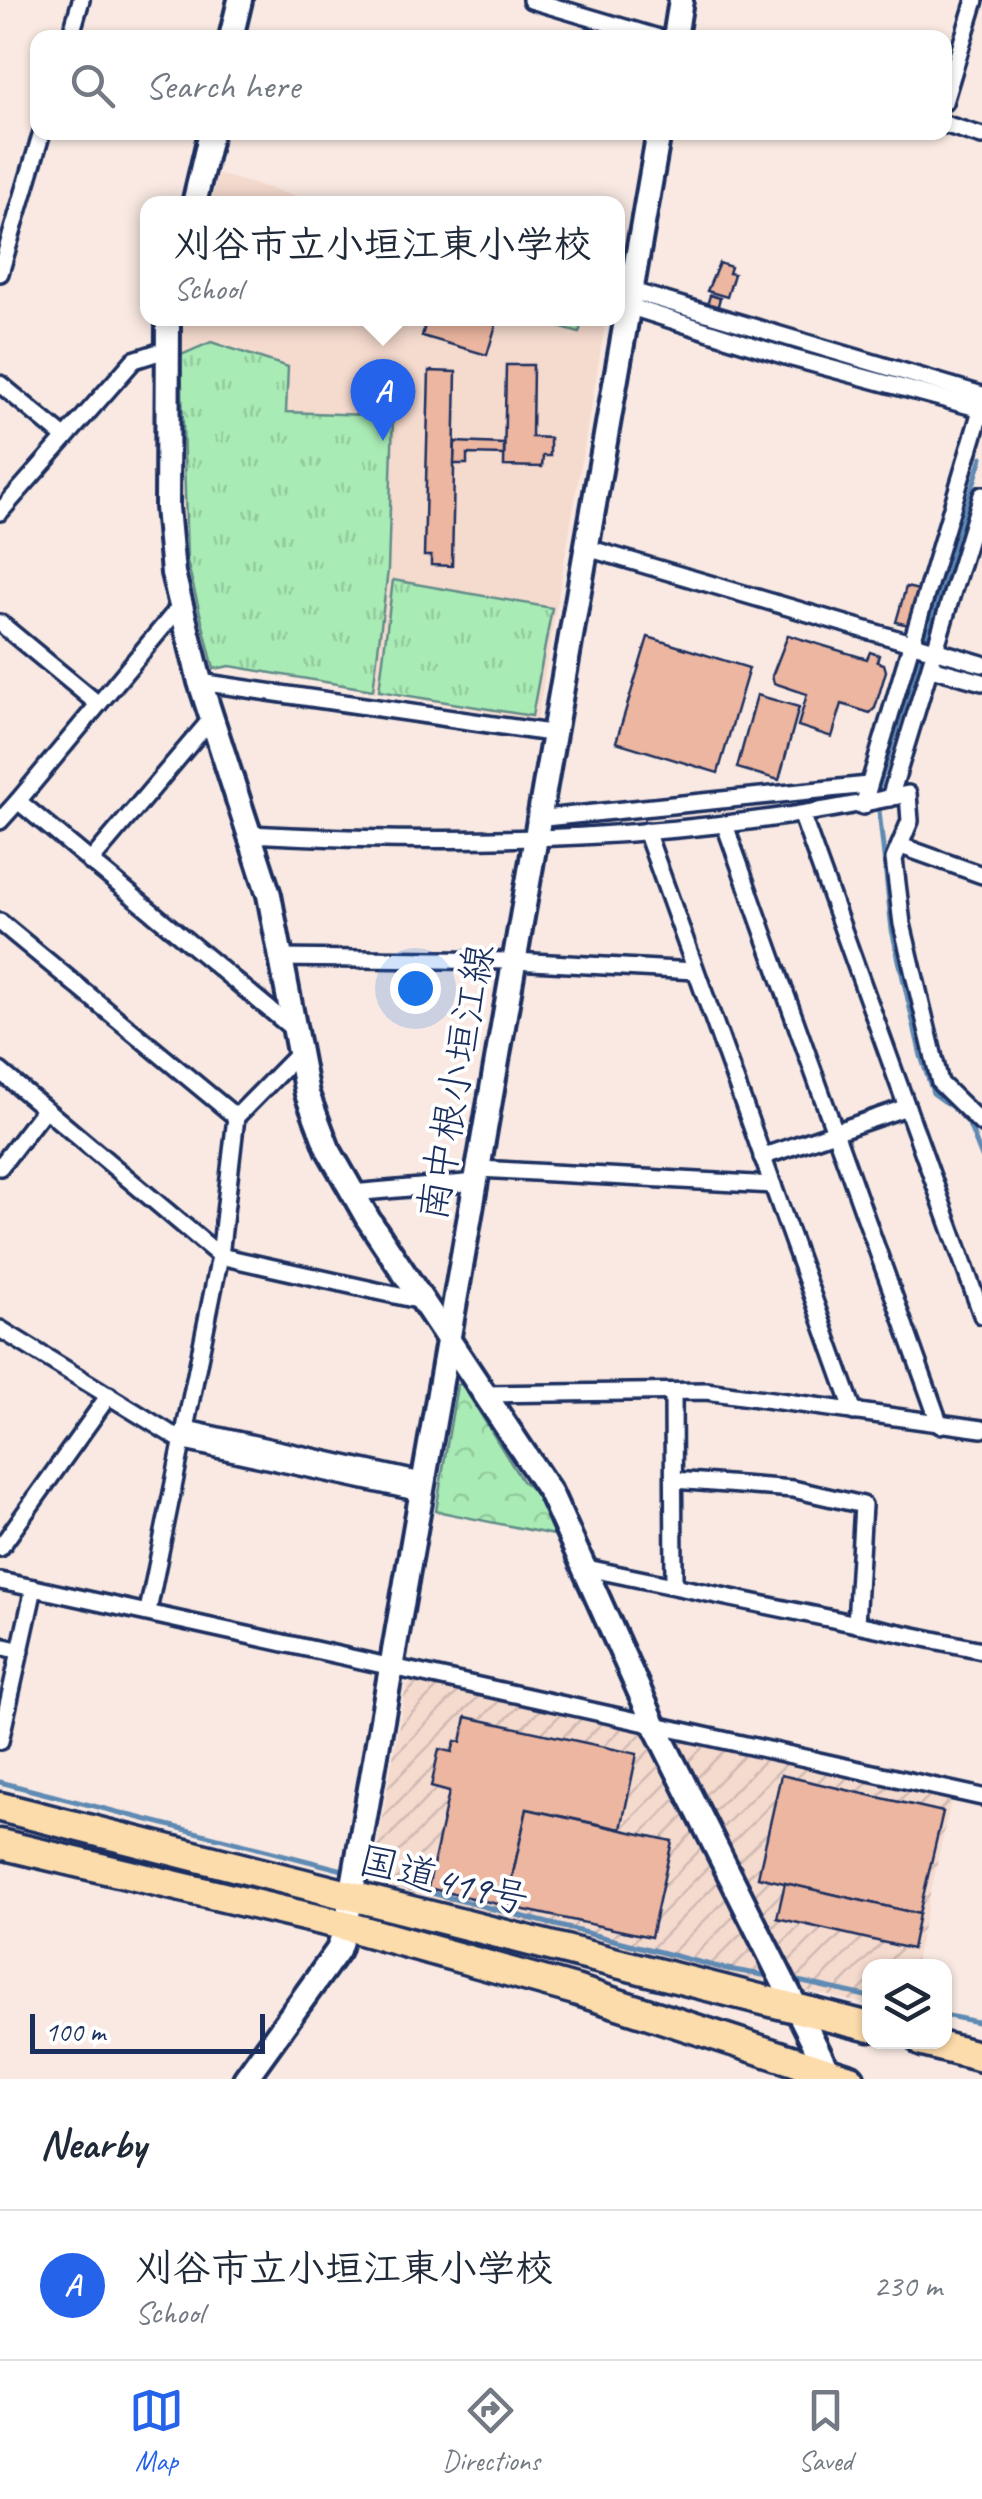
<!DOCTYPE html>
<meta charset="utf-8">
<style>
body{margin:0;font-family:Caveat,"Klee One",sans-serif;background:#f2f2f3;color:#1f2937}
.controls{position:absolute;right:30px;bottom:30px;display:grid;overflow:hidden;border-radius:20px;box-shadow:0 2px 8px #0004}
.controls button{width:90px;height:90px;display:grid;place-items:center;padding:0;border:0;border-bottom:2px solid #e0e1e3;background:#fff;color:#1f2937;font:50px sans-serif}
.scale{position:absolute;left:30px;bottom:25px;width:235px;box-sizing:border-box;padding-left:10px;border:5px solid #1b2f5e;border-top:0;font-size:28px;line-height:35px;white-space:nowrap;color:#1b2f5e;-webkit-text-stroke:8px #fff;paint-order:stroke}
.you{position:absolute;left:415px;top:988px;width:35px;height:35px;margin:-25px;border:8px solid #fff;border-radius:50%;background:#1a73e8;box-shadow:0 0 0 15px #1a73e833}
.badge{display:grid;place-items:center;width:65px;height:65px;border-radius:50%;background:#2563eb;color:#fff;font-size:32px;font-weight:700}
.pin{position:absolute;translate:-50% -82px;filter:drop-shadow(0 2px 5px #0008)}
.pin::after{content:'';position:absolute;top:52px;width:35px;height:30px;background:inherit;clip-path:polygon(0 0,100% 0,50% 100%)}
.popup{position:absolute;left:140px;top:196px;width:485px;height:130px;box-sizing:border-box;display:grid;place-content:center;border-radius:20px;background:#fff;filter:drop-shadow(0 2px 8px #0005);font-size:32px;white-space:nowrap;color:#747a83}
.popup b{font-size:38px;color:#1f2937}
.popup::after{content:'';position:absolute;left:50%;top:100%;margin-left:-20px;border:20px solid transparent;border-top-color:#fff}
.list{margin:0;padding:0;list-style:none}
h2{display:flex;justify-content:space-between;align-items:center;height:130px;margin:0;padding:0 40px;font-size:42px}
h2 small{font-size:32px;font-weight:400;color:#747a83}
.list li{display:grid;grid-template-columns:65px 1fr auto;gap:30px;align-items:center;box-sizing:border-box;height:150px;padding:0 40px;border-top:2px solid #e0e1e3}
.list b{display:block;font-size:38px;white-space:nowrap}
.list p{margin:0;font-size:32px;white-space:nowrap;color:#747a83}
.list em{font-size:32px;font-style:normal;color:#747a83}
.icon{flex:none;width:55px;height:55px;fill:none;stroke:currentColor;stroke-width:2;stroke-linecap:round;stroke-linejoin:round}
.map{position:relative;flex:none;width:982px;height:2079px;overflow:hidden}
.search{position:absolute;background:#fff;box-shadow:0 2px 8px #0004;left:30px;right:30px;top:30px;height:110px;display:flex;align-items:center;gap:25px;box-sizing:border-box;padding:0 35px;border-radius:20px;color:#747a83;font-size:38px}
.sheet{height:280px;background:#fff}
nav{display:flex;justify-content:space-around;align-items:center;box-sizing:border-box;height:140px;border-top:2px solid #e0e1e3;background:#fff;font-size:28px;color:#747a83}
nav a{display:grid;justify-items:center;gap:5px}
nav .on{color:#2563eb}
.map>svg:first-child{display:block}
.built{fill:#f5dace}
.industrial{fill:url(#industrial-furrows)}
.grass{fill:#a9ebb4;stroke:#628d89;stroke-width:2.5}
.forest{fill:url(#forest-crowns);stroke:#628d89;stroke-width:2.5}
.park{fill:url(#park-tufts);stroke:#628d89;stroke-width:2.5}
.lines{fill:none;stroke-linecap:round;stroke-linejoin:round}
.stream{stroke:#5f8ab3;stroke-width:5}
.building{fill:#ecb6a0;stroke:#1b2f5e;stroke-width:2.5}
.street-casing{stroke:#1b2f5e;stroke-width:22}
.secondary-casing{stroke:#1b2f5e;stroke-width:30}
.highway-casing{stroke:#1b2f5e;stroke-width:35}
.street{stroke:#fff;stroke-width:15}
.secondary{stroke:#fff;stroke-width:22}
.highway{stroke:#fddcac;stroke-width:28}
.labels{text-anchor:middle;stroke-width:8;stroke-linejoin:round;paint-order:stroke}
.street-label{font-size:40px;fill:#1b2f5e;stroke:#fff}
</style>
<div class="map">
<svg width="982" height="2079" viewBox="0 0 982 2079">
<defs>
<pattern id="industrial-furrows" width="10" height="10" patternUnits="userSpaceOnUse" patternTransform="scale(2.5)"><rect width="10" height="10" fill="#f5dace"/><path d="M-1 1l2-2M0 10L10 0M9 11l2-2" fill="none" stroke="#d1bbb3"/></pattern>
<pattern id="forest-crowns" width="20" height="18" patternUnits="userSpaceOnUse" patternTransform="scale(2.5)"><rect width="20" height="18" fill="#a9ebb4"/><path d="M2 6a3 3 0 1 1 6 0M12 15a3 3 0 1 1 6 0" fill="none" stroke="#91ca9d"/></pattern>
<pattern id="park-tufts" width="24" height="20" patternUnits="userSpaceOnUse" patternTransform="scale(2.5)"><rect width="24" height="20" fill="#a9ebb4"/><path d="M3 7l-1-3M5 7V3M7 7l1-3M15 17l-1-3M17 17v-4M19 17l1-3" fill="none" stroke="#91ca9d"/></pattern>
</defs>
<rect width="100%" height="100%" fill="#f9e9e2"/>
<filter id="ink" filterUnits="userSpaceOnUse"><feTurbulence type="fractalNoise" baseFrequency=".01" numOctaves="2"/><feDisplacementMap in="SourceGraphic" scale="20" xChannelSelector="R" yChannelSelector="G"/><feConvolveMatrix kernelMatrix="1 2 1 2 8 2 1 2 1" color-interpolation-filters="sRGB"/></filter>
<g filter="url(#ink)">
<!-- built -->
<g class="built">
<path d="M218,174L320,203H211Z"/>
<path d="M183,318L606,319L537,720L231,667L212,671L183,546L179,336Z"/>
</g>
<!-- industrial -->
<path class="industrial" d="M414,1681L951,1801L914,1966H870L869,2005L660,1958L380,1884L373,1869L406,1685Z"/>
<!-- grass -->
<path class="grass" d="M531,319H583L579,333Z"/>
<!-- forest -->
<path class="forest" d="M462,1384L522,1481L540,1496L559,1536L436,1511L457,1385Z"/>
<!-- park -->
<g class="park">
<path d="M211,342L288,367L286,412L393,416L388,570L373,690L230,666L214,669L187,561L181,355Z"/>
<path d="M393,580L552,608L532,716L379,691Z"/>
</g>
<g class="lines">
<!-- stream -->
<g class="stream">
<path d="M982,457L877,792L892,930L921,1056L933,1093L966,1117L982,1157"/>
<path d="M0,1637L15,1640"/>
<path d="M0,1782L347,1871"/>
<path d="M362,1875L722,1968L774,1977"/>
<path d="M789,1979L870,1997"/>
<path d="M944,2015L982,2023"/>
</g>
</g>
<!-- building -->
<g class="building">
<path d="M719,263L731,267L729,273L734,274L727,297L707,291Z"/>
<path d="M710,295L720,298L717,309L707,306Z"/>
<path d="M427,318H498L487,355L422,336Z"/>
<path d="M506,365H533L532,437L550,438V456H543L542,467L504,466Z"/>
<path d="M429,371L456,372L452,566L431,565V556H424Z"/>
<path d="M455,442L504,444V455L467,454V464H454Z"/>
<path d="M906,587L923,591L913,626L896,622Z"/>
<path d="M788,635L867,659L870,652L879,655L877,662L884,664L886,671L875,708L870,713L842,704L832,737L798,726L807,694L774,683L772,676Z"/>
<path d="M648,637L749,668L718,773L616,742Z"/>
<path d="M757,695L799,707L779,780L737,768Z"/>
<path d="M466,1717L637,1754L621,1829L527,1809L506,1906L428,1888L449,1792L431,1787L439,1749L452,1752L455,1741L461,1742Z"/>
<path d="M781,1775L943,1812L919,1914L758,1877Z"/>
<path d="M527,1809L672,1841L651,1937L506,1906Z"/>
<path d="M785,1883L919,1914L912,1949L777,1918Z"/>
</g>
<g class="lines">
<defs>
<g id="street">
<path d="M531,0L659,38"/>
<path d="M70,38L81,0"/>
<path d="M944,102L975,0"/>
<path d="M944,124L982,136"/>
<path d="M0,273L42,132"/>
<path d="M632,291L982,395"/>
<path d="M628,306L792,358L981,409"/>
<path d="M0,384L63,436"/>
<path d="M0,512L134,360L165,350"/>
<path d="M584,547L982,664"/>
<path d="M181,605L18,801L292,1028"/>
<path d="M0,623L98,704"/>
<path d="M931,668L982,682"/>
<path d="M200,682L550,733"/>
<path d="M890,798L982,495"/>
<path d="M863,806L982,407"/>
<path d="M802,816L982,1315"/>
<path d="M535,819L868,785"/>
<path d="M0,821L18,801"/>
<path d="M725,825L940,1425"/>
<path d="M646,831L854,1412"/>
<path d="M249,834C471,846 691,841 908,794L910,821L894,859L902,924L940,1083L982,1124"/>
<path d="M901,846L982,875"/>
<path d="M90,862L212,718"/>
<path d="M0,922L236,1117"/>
<path d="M280,958L514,961L695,971"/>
<path d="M0,1071L220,1256L422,1301"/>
<path d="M762,1157L907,1107"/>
<path d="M0,1167L44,1110"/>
<path d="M479,1169L773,1185"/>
<path d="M352,1193L477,1182"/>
<path d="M0,1329L184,1442L420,1493"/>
<path d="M673,1392L674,1584"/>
<path d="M483,1394L706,1391L982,1429"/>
<path d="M187,1429L422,1481"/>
<path d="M674,1480L793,1489L863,1505L856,1624"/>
<path d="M0,1548L109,1395"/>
<path d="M582,1567L982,1650"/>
<path d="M0,1581L34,1588"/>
<path d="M148,1611L220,1256L236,1117L298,1054"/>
<path d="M0,1646L21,1651"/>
<path d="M0,1741L34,1588L982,1797"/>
</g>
<g id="secondary">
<path d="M231,38L240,0"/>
<path d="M675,38L681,0"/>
<path d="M194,204L211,132"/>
<path d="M168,318L167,507L173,573L200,682L269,895L307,1094L328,1149L368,1219L550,1492L655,1726L832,2079"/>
<path d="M245,2079L338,1950L346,1926L659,132"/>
</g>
<g id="highway">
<path d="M0,1807L870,2027"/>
<path d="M0,1844L346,1926L575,1990L850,2079"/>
<path d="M923,2042L982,2057"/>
</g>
</defs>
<!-- street casing -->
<use href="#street" class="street-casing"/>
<!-- secondary casing -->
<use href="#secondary" class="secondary-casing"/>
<!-- highway casing -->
<use href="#highway" class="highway-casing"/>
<!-- street -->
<use href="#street" class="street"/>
<!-- secondary -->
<use href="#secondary" class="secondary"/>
<!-- highway -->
<use href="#highway" class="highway"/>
</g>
</g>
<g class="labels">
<!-- street labels -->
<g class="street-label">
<text transform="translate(455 1082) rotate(-80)" y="14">南中根小垣江線</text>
<text transform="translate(444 1879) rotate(14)" y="14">国道419号</text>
</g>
</g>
</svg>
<div class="controls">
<button><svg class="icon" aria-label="layers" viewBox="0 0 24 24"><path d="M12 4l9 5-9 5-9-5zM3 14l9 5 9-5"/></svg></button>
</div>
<div class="scale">100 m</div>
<div class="you"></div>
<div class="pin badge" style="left:383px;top:441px">A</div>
<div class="popup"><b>刈谷市立小垣江東小学校</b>School</div>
<div class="search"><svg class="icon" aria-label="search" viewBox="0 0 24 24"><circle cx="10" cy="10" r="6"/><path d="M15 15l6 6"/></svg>Search here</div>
</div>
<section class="sheet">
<h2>Nearby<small></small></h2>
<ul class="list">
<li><span class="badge">A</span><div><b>刈谷市立小垣江東小学校</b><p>School</p></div><em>230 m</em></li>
</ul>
</section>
<nav>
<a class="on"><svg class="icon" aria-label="map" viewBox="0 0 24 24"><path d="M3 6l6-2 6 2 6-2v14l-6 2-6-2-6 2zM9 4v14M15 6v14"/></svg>Map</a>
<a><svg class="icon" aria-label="directions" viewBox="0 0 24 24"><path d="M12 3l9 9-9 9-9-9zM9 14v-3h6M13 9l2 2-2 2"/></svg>Directions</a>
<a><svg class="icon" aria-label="saved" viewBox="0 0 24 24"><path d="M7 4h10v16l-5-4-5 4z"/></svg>Saved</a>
</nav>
